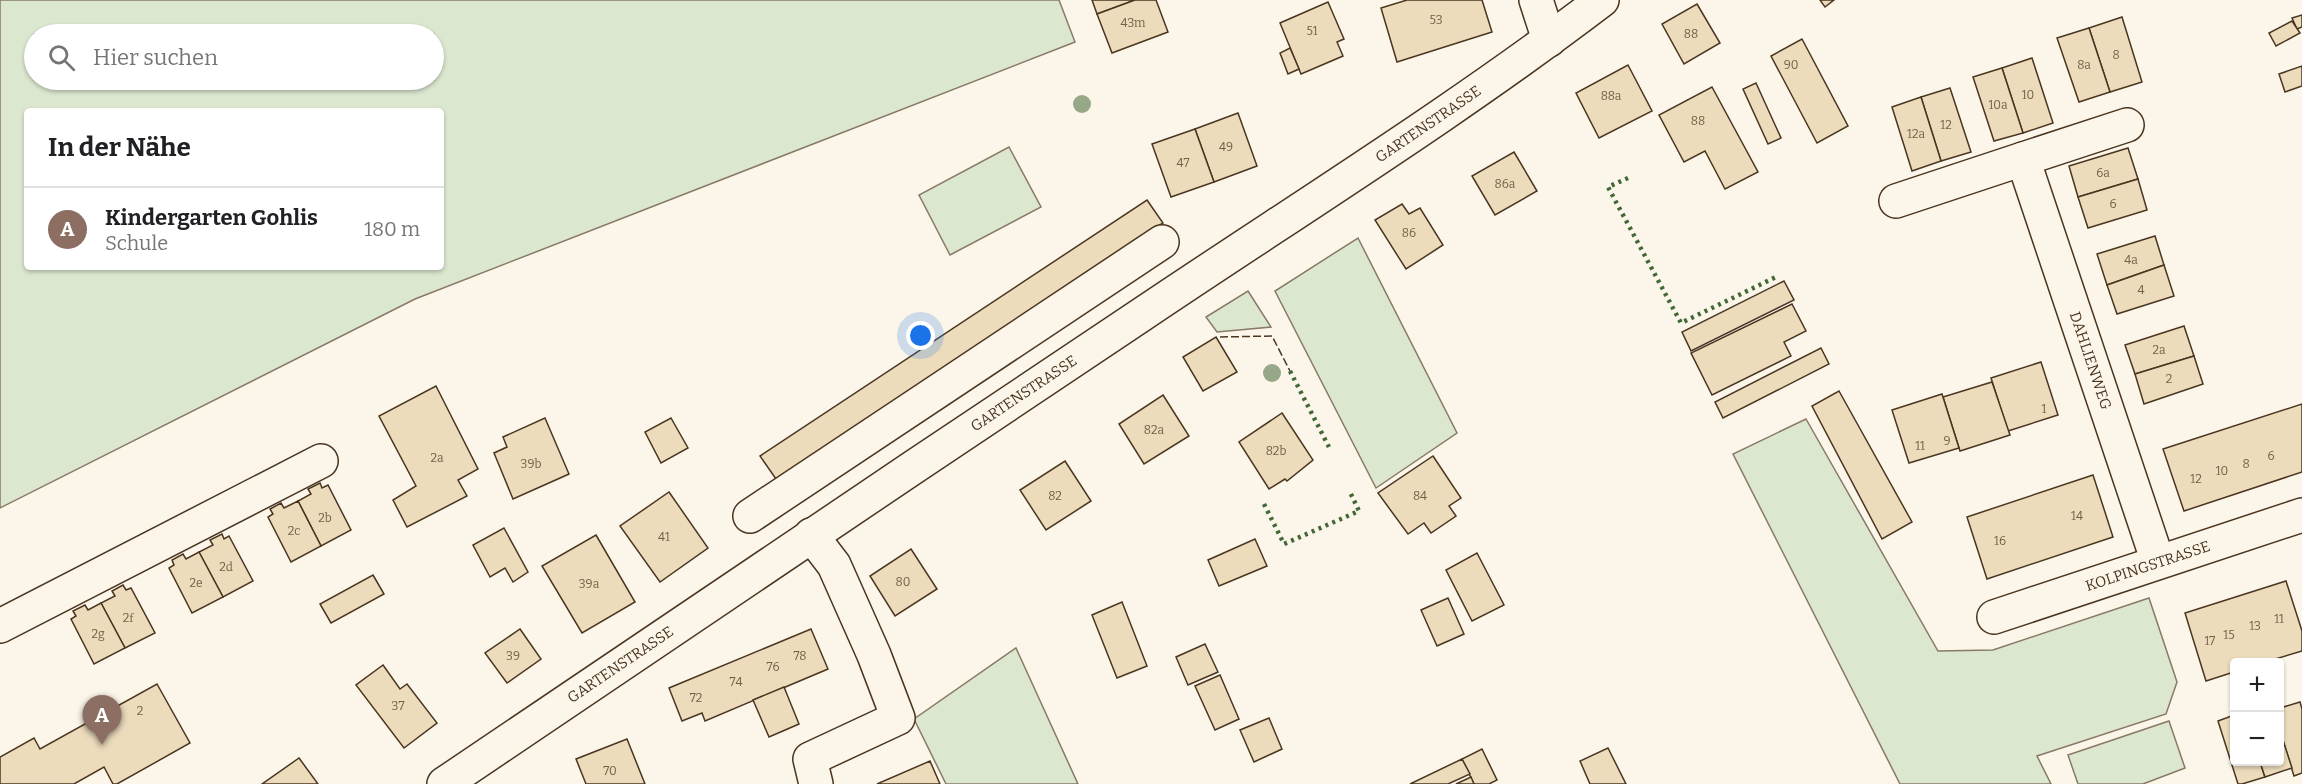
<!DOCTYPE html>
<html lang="de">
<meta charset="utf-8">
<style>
body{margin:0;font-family:Bitter,serif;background:#f6f6f6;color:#202124}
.controls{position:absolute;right:18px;bottom:18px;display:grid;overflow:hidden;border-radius:6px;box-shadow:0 2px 4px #0004}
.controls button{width:54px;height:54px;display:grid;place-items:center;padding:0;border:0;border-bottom:2px solid #e0e0e0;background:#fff;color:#202124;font:30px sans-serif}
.you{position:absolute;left:921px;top:336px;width:21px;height:21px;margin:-15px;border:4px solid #fff;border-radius:50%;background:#1a73e8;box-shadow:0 0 0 9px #1a73e833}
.badge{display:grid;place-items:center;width:39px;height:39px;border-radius:50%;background:#c62828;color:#fff;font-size:20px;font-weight:700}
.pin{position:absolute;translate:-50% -50px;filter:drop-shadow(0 2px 3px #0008)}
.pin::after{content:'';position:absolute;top:32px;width:21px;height:18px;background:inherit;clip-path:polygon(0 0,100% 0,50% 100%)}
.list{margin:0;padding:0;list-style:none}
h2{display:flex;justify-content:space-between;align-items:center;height:78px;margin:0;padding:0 24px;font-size:26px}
h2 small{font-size:20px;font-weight:400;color:#757577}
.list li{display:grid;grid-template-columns:39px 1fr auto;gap:18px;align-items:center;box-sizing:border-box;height:84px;padding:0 24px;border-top:2px solid #e0e0e0}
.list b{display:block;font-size:22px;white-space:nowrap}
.list p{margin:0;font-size:20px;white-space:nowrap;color:#757577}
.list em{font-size:20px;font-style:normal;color:#757577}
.icon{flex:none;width:33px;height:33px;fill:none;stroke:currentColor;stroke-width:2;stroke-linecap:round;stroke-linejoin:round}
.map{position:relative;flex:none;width:2302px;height:784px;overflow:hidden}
.search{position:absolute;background:#fff;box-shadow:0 2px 4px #0004;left:24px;top:24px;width:420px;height:66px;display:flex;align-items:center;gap:15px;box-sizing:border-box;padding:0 21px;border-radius:33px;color:#757577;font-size:22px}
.panel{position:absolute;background:#fff;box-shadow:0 2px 4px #0004;left:24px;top:108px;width:420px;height:162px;border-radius:6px}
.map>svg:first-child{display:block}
.green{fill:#dce7d0;stroke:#887966;stroke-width:1.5;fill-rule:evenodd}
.building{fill:#ecdcbc;stroke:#4a3520;stroke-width:1.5}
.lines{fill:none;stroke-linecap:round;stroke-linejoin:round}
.minor-casing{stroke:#4a3520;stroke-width:36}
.minor{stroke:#fbf6e9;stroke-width:33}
.hedge{stroke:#436837;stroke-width:4.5;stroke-dasharray:3 4.5;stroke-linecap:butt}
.fence{stroke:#4a3520;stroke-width:1.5;stroke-dasharray:8 3;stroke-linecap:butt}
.tree{fill:#96a887}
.labels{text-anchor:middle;stroke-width:4.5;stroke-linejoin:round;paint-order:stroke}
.number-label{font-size:12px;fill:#725f47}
.street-label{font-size:15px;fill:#4a3520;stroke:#fbf6e9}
</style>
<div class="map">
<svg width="2302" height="784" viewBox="0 0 2302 784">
<rect width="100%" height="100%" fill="#fbf6e9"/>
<!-- green -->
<g class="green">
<path d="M0,0H1059L1075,42L415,299L0,508ZM34,34H434V80H34ZM27,111H441V267H27Z"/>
<path d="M1009,147L1041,207L950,255L919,195Z"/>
<path d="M1358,238L1457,433L1376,488L1275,291Z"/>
<path d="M1248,291L1271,327L1217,332L1206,317Z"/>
<path d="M1806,419L1938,651L1993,650L2149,598L2177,682L2166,714L2037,756L2051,784H1900L1733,454Z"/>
<path d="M1016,648L1078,784H946L914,719Z"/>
<path d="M2169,721L2185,768L2143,784H2078L2068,755Z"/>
</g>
<!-- building -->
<g class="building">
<path d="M1092,0H1135L1097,14Z"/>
<path d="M1135,0H1156L1168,32L1112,53L1097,14Z"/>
<path d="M1407,0H1482L1492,32L1397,62L1381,8Z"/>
<path d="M1820,0H1834L1825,7Z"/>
<path d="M1328,2L1344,39L1337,42L1343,56L1301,74L1280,23Z"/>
<path d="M1697,4L1720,43L1684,64L1662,24Z"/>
<path d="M2302,15V27L2297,29L2292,18Z"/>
<path d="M2122,17L2142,82L2110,92L2089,28Z"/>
<path d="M2292,21L2300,33L2276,46L2269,33Z"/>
<path d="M2089,28L2110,92L2079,102L2057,38Z"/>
<path d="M1802,39L1848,126L1817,143L1771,56Z"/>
<path d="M1290,48L1299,69L1288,74L1280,53Z"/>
<path d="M2032,58L2053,123L2023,133L2002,68Z"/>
<path d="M1628,65L1652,111L1599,138L1576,93Z"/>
<path d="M2302,66V86L2285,92L2279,74Z"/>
<path d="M2002,68L2023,133L1994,141L1973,77Z"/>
<path d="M1756,83L1781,138L1768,144L1743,89Z"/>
<path d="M1712,87L1758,172L1725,189L1705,151L1684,162L1659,115Z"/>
<path d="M1950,88L1971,152L1941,161L1921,97Z"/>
<path d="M1921,97L1941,161L1912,171L1892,107Z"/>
<path d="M1238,113L1257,166L1214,182L1195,129Z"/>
<path d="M1195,129L1214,182L1171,197L1152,144Z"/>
<path d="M2128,148L2138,179L2078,197L2069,166Z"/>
<path d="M1514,152L1537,191L1495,215L1472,176Z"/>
<path d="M2138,179L2147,210L2088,228L2078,197Z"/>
<path d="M1147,200L1163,223L776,479L760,456Z"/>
<path d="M1402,204L1409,214L1420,208L1443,245L1406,269L1375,220Z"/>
<path d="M2155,236L2164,265L2107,285L2097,254Z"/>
<path d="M2164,265L2174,296L2117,314L2107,285Z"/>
<path d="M1784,281L1794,300L1691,351L1682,332Z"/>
<path d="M1792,304L1806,331L1784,342L1791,356L1712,395L1691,353Z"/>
<path d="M2184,326L2194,356L2135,374L2125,345Z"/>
<path d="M1216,337L1237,372L1203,391L1183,357Z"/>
<path d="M1821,348L1829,364L1723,418L1715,402Z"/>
<path d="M2194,356L2203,384L2144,404L2135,374Z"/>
<path d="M2041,362L2058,415L2008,431L1991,378Z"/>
<path d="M1992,382L2010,435L1960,451L1943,397Z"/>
<path d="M436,386L478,469L458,480L467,496L407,527L393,500L416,486L379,416Z"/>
<path d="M1839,391L1912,522L1882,539L1812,406Z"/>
<path d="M1942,394L1959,448L1909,463L1892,410Z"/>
<path d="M1163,395L1189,436L1144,464L1119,424Z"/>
<path d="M2302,404V472L2184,511L2163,449Z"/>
<path d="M1282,413L1313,460L1287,481L1285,479L1269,489L1239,442Z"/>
<path d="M545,418L569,474L513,499L494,453L507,447L503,437Z"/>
<path d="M671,418L688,448L661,463L645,432Z"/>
<path d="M1433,456L1461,498L1449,506L1456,516L1431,533L1424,523L1408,534L1378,493Z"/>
<path d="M1065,461L1091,501L1046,530L1020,490Z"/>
<path d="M2093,475L2113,537L1987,579L1967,517Z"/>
<path d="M320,483L322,488L328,485L351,530L321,546L298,501L311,494L308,489Z"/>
<path d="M669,492L708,548L660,582L620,526Z"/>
<path d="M298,501L321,546L291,562L268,517L273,514L270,509L281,503L284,508Z"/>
<path d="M504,528L528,572L513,582L505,568L490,577L473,545Z"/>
<path d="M222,534L224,539L229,536L253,581L223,597L199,552L213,545L210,540Z"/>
<path d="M596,535L635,602L582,633L542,566Z"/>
<path d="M1255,539L1267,566L1219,586L1208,560Z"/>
<path d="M911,549L937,589L895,616L870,576Z"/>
<path d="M199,552L223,597L192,613L169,568L174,565L172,560L183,554L186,559Z"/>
<path d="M1477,553L1504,605L1472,621L1446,570Z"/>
<path d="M373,575L384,594L331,623L320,604Z"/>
<path d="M2286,581L2302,631V651L2265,662H2234V672L2206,681L2185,613Z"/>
<path d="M123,585L126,590L131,588L155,633L125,648L101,603L115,596L112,591Z"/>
<path d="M1448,598L1464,634L1437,646L1421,610Z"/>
<path d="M1122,602L1147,666L1117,678L1092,615Z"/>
<path d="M101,603L125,648L94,664L71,619L76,616L73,611L85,605L88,610Z"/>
<path d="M520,629L541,659L507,683L485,653Z"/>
<path d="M811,629L828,669L705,721L702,713L682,721L669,688Z"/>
<path d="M1205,644L1218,672L1188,685L1176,657Z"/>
<path d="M383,665L400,689L407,684L437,723L404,748L356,685Z"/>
<path d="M1220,675L1239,719L1215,730L1195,686Z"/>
<path d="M157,684L190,743L117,784H113L104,767L74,784H0V757L34,738L40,749Z"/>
<path d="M784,687L799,724L769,737L753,700Z"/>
<path d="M2300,702L2302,709V773L2294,776L2280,731V708Z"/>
<path d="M2234,715V762H2260L2265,777L2242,784H2238L2218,721Z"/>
<path d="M1269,718L1282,749L1254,762L1240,730Z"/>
<path d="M2280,731L2292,768L2265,777L2260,762H2280Z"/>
<path d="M627,739L645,784H586L576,759Z"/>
<path d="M1608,748L1626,784H1590L1580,761Z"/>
<path d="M1482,749L1497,780L1489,784H1474L1462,759Z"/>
<path d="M299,758L318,784H262Z"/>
<path d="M1462,759L1470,774L1448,784H1410Z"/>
<path d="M930,761L940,784H877Z"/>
<path d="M1471,777L1474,784H1456Z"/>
</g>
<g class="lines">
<defs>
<g id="minor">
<path d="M1536,0L1549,40"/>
<path id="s1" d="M2127,125L2023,159L2158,562"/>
<path d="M1896,201L2023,159"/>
<path d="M750,516L1162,242"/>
<path d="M811,535L834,565L874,655L898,718L810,759L816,784"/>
<path id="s2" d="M1994,617L2302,515"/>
<path d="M0,626L321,461"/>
<path id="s3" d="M444,784C677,626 910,469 1144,313C1297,210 1455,112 1602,0"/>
</g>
</defs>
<!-- minor casing -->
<use href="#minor" class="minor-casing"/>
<!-- minor -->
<use href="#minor" class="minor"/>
<!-- hedge -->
<g class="hedge">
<path d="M1628,178L1608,187L1681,323L1778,276"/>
<path d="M1290,371L1331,451"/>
<path d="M1264,504L1284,544L1359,511L1349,490"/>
</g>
<!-- fence -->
<path class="fence" d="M1220,337L1272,336L1290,371"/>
</g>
<!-- trees -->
<g class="tree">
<circle cx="1082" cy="104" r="9"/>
<circle cx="1272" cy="373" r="9"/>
</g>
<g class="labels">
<!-- number labels -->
<g class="number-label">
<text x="1436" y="24">53</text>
<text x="1133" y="27">43m</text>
<text x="1312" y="35">51</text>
<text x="1691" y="38">88</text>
<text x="2116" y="59">8</text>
<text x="1791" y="69">90</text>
<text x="2084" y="69">8a</text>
<text x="2028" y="99">10</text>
<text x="1611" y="100">88a</text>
<text x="1998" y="109">10a</text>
<text x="1698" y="125">88</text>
<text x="1946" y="129">12</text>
<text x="1916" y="138">12a</text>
<text x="1226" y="151">49</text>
<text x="1183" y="167">47</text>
<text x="2103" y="177">6a</text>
<text x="1505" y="188">86a</text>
<text x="2113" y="208">6</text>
<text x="1409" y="237">86</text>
<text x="2131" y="264">4a</text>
<text x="2141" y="294">4</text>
<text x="2159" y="354">2a</text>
<text x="2169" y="383">2</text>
<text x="2044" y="413">1</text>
<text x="1154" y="434">82a</text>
<text x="1947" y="445">9</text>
<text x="1920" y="450">11</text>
<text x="1276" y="455">82b</text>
<text x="2271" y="460">6</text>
<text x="437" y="462">2a</text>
<text x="531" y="468">39b</text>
<text x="2246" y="468">8</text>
<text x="2222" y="475">10</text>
<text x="2196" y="483">12</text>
<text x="1055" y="500">82</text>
<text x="1420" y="500">84</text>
<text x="2077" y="520">14</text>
<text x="325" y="522">2b</text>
<text x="294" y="535">2c</text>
<text x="664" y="541">41</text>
<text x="2000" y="545">16</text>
<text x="226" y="571">2d</text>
<text x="903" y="586">80</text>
<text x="196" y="587">2e</text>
<text x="589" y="588">39a</text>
<text x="128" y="622">2f</text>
<text x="2279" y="623">11</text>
<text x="2255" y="630">13</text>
<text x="98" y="638">2g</text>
<text x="2229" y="639">15</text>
<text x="2210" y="645">17</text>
<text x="513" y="660">39</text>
<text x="800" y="660">78</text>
<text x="773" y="671">76</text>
<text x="736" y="686">74</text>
<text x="696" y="702">72</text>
<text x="398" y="710">37</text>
<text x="140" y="715">2</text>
<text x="610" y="775">70</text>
</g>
<!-- street labels -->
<g class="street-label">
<text dy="5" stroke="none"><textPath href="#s3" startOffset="1185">GARTENSTRASSE</textPath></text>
<text dy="5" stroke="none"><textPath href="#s1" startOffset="322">DAHLIENWEG</textPath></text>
<text dy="5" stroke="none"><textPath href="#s3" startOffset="699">GARTENSTRASSE</textPath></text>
<text dy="5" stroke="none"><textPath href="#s2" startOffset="162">KOLPINGSTRASSE</textPath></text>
<text dy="5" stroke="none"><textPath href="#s3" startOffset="213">GARTENSTRASSE</textPath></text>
</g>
</g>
</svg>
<div class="controls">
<button>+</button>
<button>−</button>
</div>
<div class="you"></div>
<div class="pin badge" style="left:102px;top:745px;background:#8d6e63">A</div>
<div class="search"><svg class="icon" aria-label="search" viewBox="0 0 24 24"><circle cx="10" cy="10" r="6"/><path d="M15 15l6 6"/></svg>Hier suchen</div>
<section class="panel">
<h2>In der Nähe<small></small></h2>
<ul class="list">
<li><span class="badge" style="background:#8d6e63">A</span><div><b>Kindergarten Gohlis</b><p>Schule</p></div><em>180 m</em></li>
</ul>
</section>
</div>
